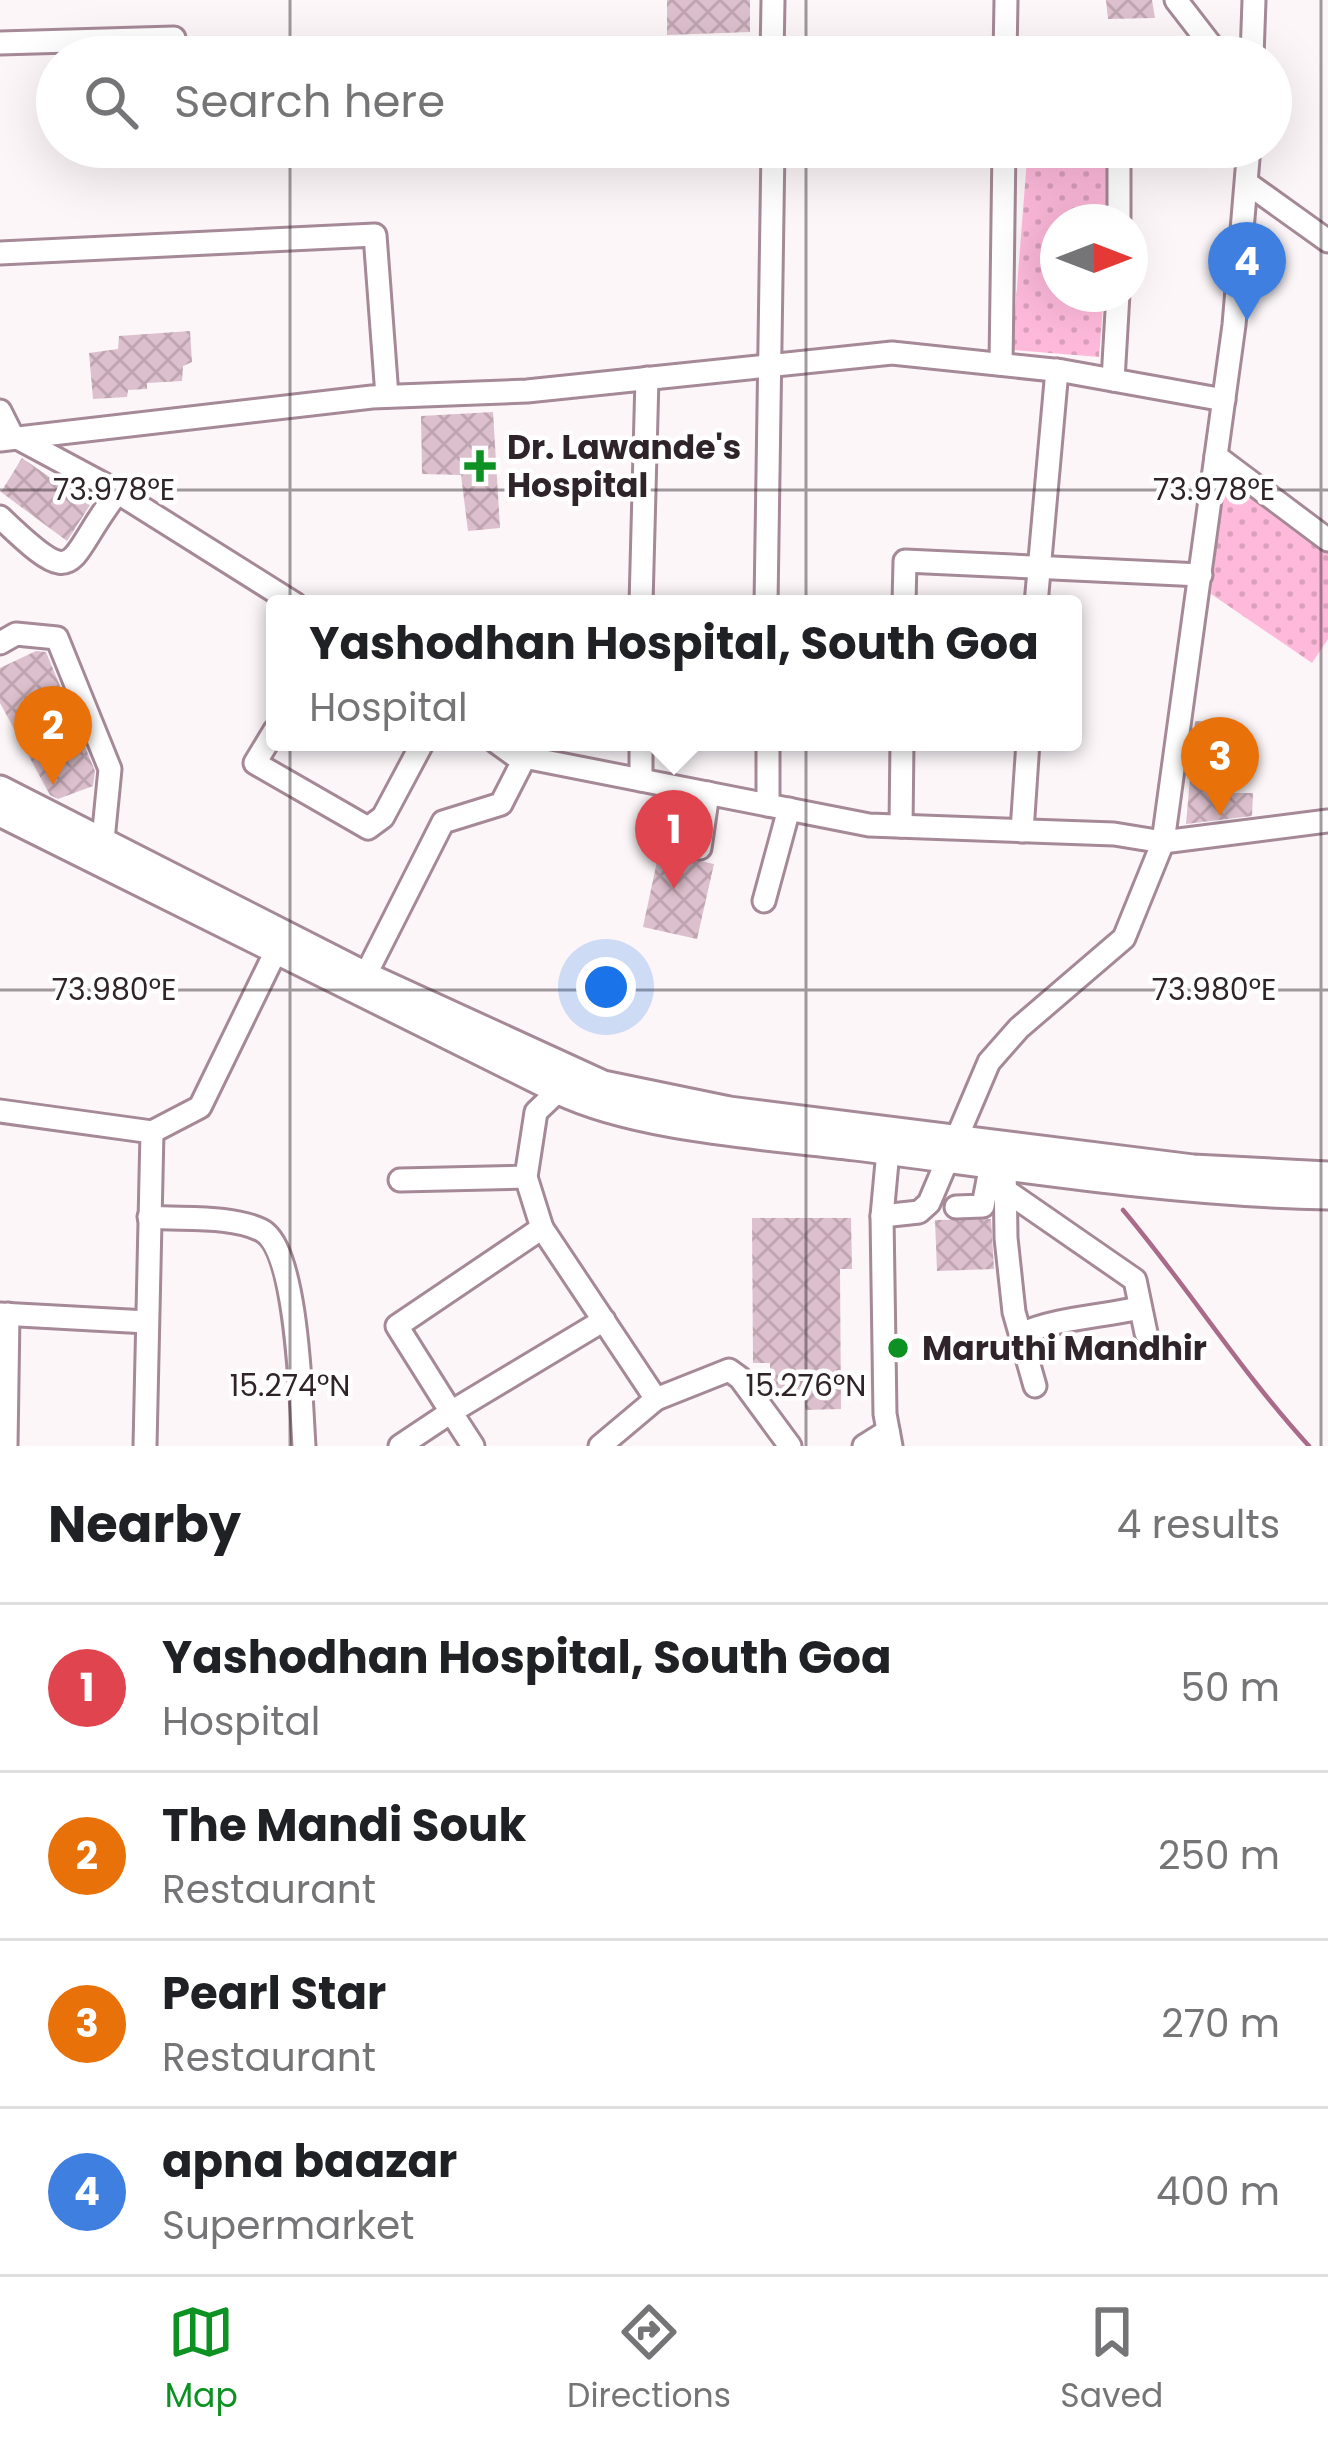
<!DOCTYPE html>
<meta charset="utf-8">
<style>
body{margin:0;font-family:Poppins,sans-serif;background:#f6f6f6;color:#202124}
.compass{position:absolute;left:1040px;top:204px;width:108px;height:108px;border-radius:50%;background:#fff;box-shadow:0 12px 48px #0002;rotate:90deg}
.you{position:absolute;left:606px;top:987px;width:42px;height:42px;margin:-30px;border:9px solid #fff;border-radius:50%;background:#1a73e8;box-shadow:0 0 0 18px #1a73e833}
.badge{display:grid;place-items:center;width:78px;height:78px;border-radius:50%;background:#0c9122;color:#fff;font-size:39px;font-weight:700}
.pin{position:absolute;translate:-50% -99px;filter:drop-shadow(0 3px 6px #0008)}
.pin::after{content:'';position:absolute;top:63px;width:42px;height:36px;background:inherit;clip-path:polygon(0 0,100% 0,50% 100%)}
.popup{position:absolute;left:266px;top:595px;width:816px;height:156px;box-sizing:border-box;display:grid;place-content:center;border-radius:12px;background:#fff;filter:drop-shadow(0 3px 9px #0005);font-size:39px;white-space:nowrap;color:#757577}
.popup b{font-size:45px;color:#202124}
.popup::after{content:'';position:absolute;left:50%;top:100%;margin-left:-24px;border:24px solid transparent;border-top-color:#fff}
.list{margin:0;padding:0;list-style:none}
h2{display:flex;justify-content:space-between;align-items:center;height:156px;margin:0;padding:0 48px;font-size:51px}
h2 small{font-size:39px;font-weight:400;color:#757577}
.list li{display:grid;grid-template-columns:78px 1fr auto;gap:36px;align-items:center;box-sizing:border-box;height:168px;padding:0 48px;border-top:3px solid #e0e0e0}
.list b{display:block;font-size:45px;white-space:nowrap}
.list p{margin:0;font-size:39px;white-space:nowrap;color:#757577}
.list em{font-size:39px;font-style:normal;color:#757577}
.icon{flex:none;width:66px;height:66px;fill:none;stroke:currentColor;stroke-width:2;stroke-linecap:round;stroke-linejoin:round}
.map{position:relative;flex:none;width:1328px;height:1446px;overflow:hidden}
.search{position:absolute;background:#fff;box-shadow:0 12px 48px #0002;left:36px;right:36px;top:36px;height:132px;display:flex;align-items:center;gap:30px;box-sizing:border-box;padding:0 42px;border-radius:66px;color:#757577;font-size:45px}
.sheet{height:828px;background:#fff}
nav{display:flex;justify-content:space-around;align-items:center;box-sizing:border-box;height:168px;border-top:3px solid #e0e0e0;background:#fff;font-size:33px;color:#757577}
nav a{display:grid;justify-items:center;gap:6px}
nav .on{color:#0c9122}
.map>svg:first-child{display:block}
.green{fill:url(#green-dots)}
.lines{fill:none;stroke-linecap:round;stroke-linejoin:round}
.stream{stroke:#aa6b8a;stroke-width:4.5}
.building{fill:url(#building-cross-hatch)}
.minor-casing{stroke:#a58996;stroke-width:27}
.major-casing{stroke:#a58996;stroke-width:33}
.minor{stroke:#fff;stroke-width:21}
.major{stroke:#fff;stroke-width:27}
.ticks{fill:none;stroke:#2f2429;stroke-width:3;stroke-opacity:0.45}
.poi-dot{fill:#0c9122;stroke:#fff;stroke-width:4.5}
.labels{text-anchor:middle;stroke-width:9;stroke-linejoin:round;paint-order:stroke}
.poi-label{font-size:33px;font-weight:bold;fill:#2f2429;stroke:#fff;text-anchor:start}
.ticks-label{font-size:30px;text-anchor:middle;fill:#2f2429;stroke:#fff;stroke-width:9;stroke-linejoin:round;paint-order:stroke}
</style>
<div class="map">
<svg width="1328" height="1446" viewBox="0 0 1328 1446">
<defs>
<pattern id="green-dots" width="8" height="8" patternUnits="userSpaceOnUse" patternTransform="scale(3)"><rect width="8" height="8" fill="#ffbadb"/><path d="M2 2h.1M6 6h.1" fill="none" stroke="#dba0bc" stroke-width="1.8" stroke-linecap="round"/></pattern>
<pattern id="building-cross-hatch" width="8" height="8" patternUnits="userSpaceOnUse" patternTransform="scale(3)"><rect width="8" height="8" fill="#ddc0cd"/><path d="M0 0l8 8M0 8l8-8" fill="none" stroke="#bea5b0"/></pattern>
</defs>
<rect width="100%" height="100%" fill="#fcf6f9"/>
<!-- green -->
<g class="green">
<path d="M1028,147H1116L1110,222H1058V294H1104L1099,357L1012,350Z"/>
<path d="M1225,475L1328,546V639L1312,663L1211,594Z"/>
</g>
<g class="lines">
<!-- stream -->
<path class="stream" d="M1123,1210C1188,1287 1241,1372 1309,1446"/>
</g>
<!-- building -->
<g class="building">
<path d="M667,0H750V32L667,35Z"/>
<path d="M1106,0H1152L1155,18L1108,19Z"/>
<path d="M190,331L192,362L183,366L182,381L147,383V389L128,390L127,397L93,399L89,353L118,349L119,336Z"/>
<path d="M493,412L500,528L468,531L461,475L422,474L421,416Z"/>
<path d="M22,458L90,505L67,541L1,492Z"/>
<path d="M36,651L46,652L95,771L93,786L58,799L50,795L0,703V668Z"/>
<path d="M1195,721L1219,722L1214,793H1253L1252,816L1186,824Z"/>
<path d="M659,852L714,864L697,939L643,927Z"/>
<path d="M752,1218H851L852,1269H840L841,1409L805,1410V1393L770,1394V1363H753Z"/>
<path d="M991,1219L994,1269L937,1271L935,1220Z"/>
</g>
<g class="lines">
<defs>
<g id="minor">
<path d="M1176,0L1220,57"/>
<path d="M0,43L174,38L177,57"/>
<path d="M772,57L773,0"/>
<path d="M1005,57L1006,0"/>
<path d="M1252,57L1254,0"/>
<path d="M1119,163V222"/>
<path d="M1247,183L1328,241"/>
<path d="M0,253L375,235L387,396"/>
<path d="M1001,364L1004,147"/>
<path d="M1113,380L1118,294"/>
<path d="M0,411L12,435L109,487L295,604"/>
<path d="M0,440L372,397L527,391L892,353L1063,371L1224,400"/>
<path d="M1216,456L1328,540"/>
<path d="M0,517C82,596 63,562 118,492"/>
<path d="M641,604L647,378"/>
<path d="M766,604L773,147"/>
<path d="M904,604L905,561L1201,575"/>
<path d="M1036,604L1057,370"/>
<path d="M0,643L16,634L57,638L110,769L103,840"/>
<path d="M275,730L255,763L368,828L383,817L423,742"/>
<path d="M496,742L514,755L869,825L1114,834L1163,842L1328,821"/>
<path d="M641,742V780"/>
<path d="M768,742V805"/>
<path d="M901,826L902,742"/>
<path d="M1022,831L1028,742"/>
<path d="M700,848L708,793"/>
<path d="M764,901L789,809"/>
<path d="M365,976L443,822L501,804L525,757"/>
<path d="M0,1111L152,1132L200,1107L276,951"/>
<path d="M888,1151L882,1216L885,1414L891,1446"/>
<path d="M1005,1166L1006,1238L1014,1312L1035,1386"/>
<path d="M526,1177L542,1228"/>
<path d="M400,1180L526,1177L536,1112L559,1090"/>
<path d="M1005,1190L1135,1280L1146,1333"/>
<path d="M956,1207L983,1206L991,1164"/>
<path d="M882,1216L919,1212L929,1203L989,1062L1019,1028L1124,938L1163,842L1234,325L1249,147"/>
<path d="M149,1217C183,1220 230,1215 261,1230C298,1248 301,1404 304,1446"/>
<path d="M0,1314L147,1322"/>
<path d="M604,1320L451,1412L397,1326L542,1228L656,1399L729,1370L740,1378L790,1446"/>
<path d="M1021,1334C1057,1318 1099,1317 1139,1308"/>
<path d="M6,1446L8,1314"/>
<path d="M145,1446L152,1132"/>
<path d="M400,1446L451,1412L473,1446"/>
<path d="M600,1446L656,1399"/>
<path d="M864,1446L888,1431"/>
</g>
<g id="major">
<path d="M0,790L365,976L603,1085L729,1111L1193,1169L1328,1176"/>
<path d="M0,812L559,1090C638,1128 767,1135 855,1146C1012,1166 1169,1192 1328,1195"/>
</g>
</defs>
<!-- minor casing -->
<use href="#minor" class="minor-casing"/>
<!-- major casing -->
<use href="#major" class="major-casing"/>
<!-- minor -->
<use href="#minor" class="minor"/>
<!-- major -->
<use href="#major" class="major"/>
</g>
<!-- ticks -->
<path class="ticks" d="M290,0V57M806,0V57M1321,0V1446M290,147V1446M806,147V1446M0,490H1328M0,990H1328"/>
<!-- markers -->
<g class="poi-dot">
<path d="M474 448h12v12h12v12h-12v12h-12v-12h-12v-12h12z"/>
<circle cx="898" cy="1348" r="12"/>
</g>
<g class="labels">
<!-- poi labels -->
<g class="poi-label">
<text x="507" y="459">Dr. Lawande's<tspan x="507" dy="38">Hospital</tspan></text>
<text x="922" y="1360">Maruthi Mandhir</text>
</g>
</g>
<g class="ticks-label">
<text x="1214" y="500">73.978°E</text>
<text x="114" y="500">73.978°E</text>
<text x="1214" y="1000">73.980°E</text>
<text x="114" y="1000">73.980°E</text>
<text x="290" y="1396">15.274°N</text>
<text x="806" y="1396">15.276°N</text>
</g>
</svg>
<svg class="compass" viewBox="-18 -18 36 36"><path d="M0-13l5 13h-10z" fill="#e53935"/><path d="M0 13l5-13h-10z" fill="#757577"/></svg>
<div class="you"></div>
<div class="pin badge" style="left:674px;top:889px;background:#e0444e">1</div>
<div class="popup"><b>Yashodhan Hospital, South Goa</b>Hospital</div>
<div class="pin badge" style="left:53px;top:785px;background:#e8710a">2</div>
<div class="pin badge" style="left:1220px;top:816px;background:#e8710a">3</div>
<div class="pin badge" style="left:1247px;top:321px;background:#3f7fe0">4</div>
<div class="search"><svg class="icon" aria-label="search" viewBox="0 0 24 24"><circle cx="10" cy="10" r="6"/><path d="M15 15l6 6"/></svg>Search here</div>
</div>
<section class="sheet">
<h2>Nearby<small>4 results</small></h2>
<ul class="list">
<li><span class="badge" style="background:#e0444e">1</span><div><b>Yashodhan Hospital, South Goa</b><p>Hospital</p></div><em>50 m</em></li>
<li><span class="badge" style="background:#e8710a">2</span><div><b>The Mandi Souk</b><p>Restaurant</p></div><em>250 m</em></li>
<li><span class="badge" style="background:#e8710a">3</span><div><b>Pearl Star</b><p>Restaurant</p></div><em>270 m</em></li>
<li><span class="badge" style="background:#3f7fe0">4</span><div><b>apna baazar</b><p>Supermarket</p></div><em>400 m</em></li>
</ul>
</section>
<nav>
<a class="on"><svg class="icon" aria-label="map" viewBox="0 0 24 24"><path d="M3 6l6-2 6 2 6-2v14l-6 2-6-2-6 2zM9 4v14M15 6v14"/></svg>Map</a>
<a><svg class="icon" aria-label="directions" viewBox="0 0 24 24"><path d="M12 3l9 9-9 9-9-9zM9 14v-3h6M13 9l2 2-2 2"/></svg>Directions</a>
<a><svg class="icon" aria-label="saved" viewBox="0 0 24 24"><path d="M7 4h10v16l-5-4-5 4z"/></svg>Saved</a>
</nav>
